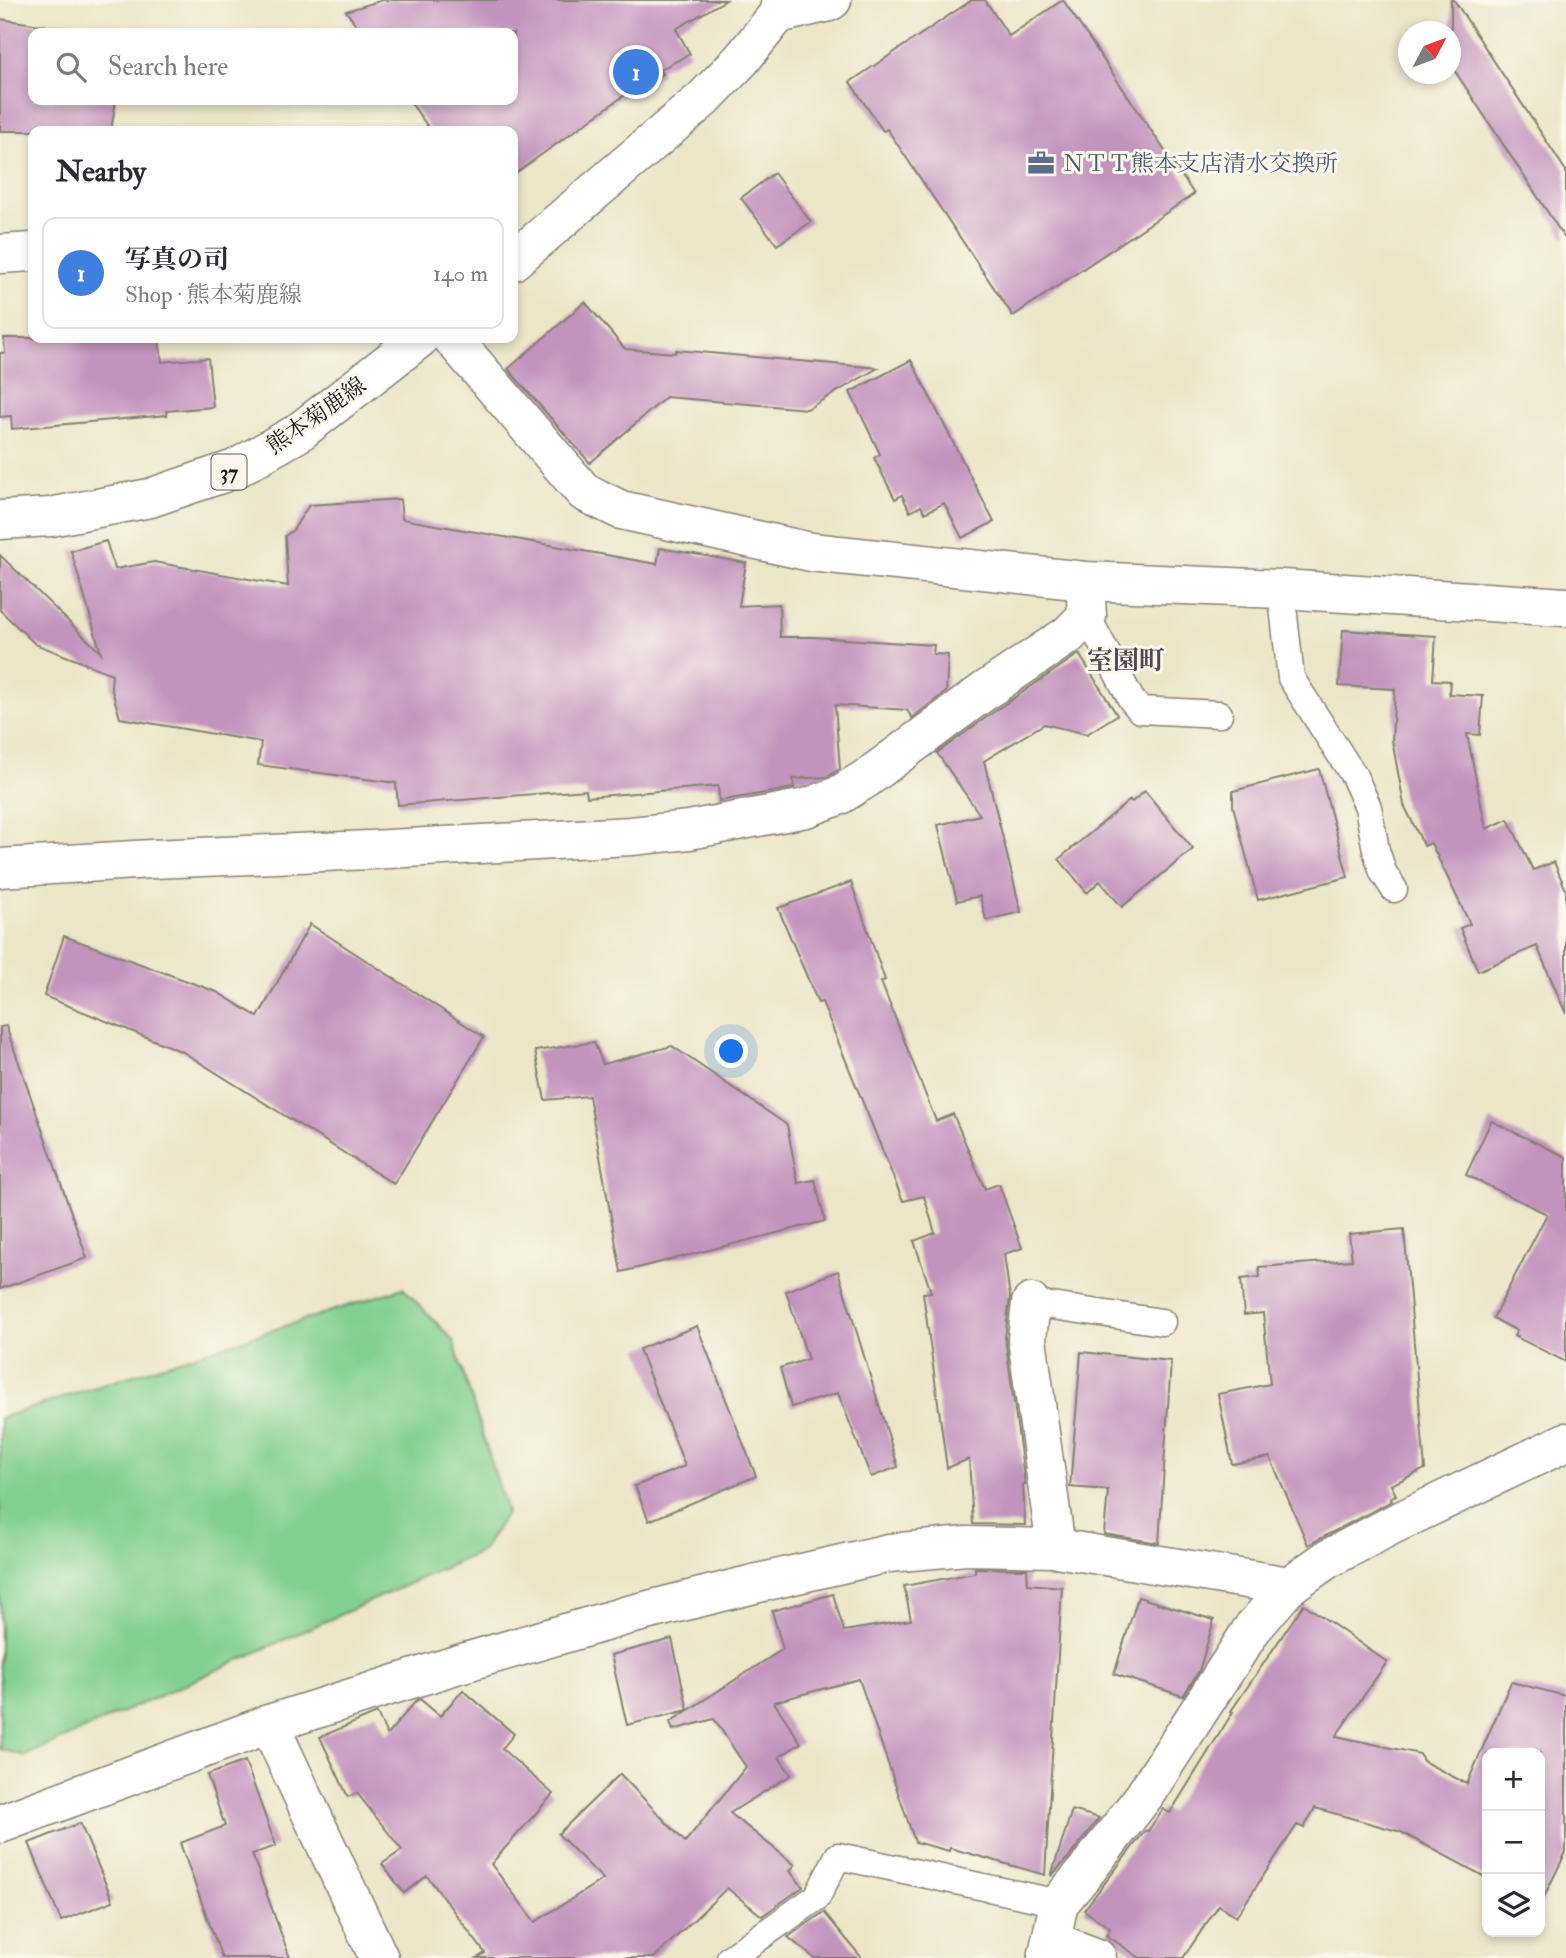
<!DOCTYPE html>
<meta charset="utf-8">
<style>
body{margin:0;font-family:"IM FELL Double Pica","Noto Serif JP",serif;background:#f7f7f7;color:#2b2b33}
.controls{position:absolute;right:21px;bottom:21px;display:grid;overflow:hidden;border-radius:14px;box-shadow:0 4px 10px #0003}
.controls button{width:63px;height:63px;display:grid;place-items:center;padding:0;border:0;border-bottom:2px solid #e1e1e2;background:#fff;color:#2b2b33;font:35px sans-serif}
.compass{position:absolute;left:1398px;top:21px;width:63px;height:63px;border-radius:50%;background:#fff;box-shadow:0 4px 10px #0003;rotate:49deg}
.you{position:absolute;left:732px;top:1052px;width:24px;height:24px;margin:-18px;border:5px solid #fff;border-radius:50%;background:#1a73e8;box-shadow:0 0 0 10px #1a73e833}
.badge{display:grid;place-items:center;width:46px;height:46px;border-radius:50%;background:#d93025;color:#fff;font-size:23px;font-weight:700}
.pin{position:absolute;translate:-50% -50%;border:4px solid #fff;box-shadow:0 2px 7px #0006}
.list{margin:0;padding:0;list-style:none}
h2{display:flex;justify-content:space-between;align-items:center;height:91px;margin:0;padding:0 28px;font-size:30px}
h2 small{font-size:23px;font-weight:400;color:#7c7c81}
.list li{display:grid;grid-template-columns:46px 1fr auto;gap:21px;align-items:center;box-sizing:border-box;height:112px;margin:0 14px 14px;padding:0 14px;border:2px solid #e1e1e2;border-radius:14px}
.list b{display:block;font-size:26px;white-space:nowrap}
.list p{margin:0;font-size:23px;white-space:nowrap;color:#7c7c81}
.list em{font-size:23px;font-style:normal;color:#7c7c81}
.icon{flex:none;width:38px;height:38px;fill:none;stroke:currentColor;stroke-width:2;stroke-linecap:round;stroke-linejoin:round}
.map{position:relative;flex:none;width:1566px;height:1958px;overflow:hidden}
.search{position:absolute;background:#fff;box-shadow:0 4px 10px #0003;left:28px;top:28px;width:490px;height:77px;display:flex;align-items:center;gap:18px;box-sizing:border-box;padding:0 24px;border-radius:14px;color:#7c7c81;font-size:26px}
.panel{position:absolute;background:#fff;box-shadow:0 4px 10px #0003;left:28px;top:126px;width:490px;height:217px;border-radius:14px}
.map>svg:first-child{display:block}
.pitch{fill:#82d08f;stroke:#4f7656;stroke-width:2}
.building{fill:#c293bd}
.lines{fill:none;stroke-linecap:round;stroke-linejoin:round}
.service-casing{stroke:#848072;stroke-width:29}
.minor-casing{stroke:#848072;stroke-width:41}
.primary-casing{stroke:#848072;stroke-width:41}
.service{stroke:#fff;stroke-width:26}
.minor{stroke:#fff;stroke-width:38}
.primary{stroke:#fff;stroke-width:38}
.labels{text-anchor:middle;stroke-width:6;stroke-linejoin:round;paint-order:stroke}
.shield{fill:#fbf7ec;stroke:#5f5e5a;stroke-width:2}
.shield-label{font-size:21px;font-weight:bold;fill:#1c1c1c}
.service-label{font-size:23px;fill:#4e5e75;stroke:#fbf7ec;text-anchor:start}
.street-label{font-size:23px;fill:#1c1c1c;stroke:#fbf7ec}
.quarter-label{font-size:26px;font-weight:bold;fill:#564654;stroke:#fbf7ec}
</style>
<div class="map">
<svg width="1566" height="1958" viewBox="0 0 1566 1958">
<rect width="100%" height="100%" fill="#fbf7ec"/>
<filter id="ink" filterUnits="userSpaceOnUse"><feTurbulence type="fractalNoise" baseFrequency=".0143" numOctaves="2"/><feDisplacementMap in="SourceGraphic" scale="14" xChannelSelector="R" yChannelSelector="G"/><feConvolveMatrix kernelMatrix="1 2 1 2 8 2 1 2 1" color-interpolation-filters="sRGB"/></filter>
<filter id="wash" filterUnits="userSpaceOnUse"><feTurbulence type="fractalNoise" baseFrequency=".00686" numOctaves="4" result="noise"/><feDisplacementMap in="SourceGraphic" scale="28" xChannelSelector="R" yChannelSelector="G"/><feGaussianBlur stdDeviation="1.57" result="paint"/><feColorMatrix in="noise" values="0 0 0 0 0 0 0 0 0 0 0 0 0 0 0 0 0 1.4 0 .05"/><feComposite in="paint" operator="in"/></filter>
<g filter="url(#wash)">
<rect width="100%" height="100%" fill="#ece5c7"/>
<!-- pitch -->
<path class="pitch" d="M403,1288L453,1340L507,1512L482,1551L25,1756L0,1749V1418Z"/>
<g id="blocks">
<!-- building -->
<g class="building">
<path d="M383,0H726L676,29L690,54L659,70L663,74L629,92L513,175V131H431L409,100H513V33H362L346,11Z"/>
<path d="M972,0H985L1009,36L1063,0L1194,194L1013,316L887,129L883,131L850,82Z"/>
<path d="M1451,0H1454L1566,171V240L1451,65Z"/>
<path d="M0,19L96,33H33V100H116L111,131H0Z"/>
<path d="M774,173L811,222L777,245L741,198Z"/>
<path d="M585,302L625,349L675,353L676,350L878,368L807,409L666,397L590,463L508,369Z"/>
<path d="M4,338H159L162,362L208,358L213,407L166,411L167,415L12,429L11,416L0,417V353H5Z"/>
<path d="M911,360L994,522L962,538L944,503L925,513L921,506L910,512L902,495L895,499L874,458L880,454L850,392Z"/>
<path d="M400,499L402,519L657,564L660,548L746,563L739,606L779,604L780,637H813L934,645L933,654L948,655L946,692L912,718L907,710L835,705L840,769L827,777L793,779L794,788L719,801L718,786L587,797L586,790L398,805L396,783L258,765L261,742L120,718L111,687L112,674L35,644L0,610V555L101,653L71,551L106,541L115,569L154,562L288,586L285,536L293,530L309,505Z"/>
<path d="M1343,630L1436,636L1433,680L1450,681L1449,694L1483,696L1480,735L1467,734L1486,829L1508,819L1533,870L1554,862L1566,890V1014L1537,946L1478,971L1460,928L1470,924L1431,843L1424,846L1404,805L1392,740L1395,689L1339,686Z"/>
<path d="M1079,654L1117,715L1087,734L1044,724L984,761L1021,912L986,920L980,896L957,901L938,825L980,815L937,753L999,708Z"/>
<path d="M1319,769L1348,877L1258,900L1233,806V791Z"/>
<path d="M1145,791L1193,849L1122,907L1100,881L1087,893L1059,859L1130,800L1132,802Z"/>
<path d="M851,882L885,980L881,982L936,1121L953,1114L985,1189L999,1184L1022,1248L1004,1254L1010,1297L1005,1337L1025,1484H1023L1025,1525L973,1524L969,1459L947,1468L923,1293L931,1292L914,1241L935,1233L924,1196L903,1201L822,1002L818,1003L778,908Z"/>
<path d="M310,924L484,1037L394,1184L183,1052L44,996L64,936L217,992L258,1017Z"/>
<path d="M6,1026L87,1258L0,1289V1027Z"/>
<path d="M594,1042L603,1064L672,1046L787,1125L798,1183L815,1180L825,1221L621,1272L589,1096L545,1100L535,1051Z"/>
<path d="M1491,1121L1566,1157V1362L1514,1336L1517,1331L1493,1318L1547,1214L1466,1175Z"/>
<path d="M1404,1229L1425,1469L1391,1485L1396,1495L1390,1498L1392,1501L1308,1545L1270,1457L1232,1464L1218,1394L1270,1384L1263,1313L1244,1315L1241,1279L1260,1277L1259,1267L1352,1260L1349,1234Z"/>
<path d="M838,1271L898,1467L871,1477L838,1393L791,1407L780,1368L808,1359L786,1291Z"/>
<path d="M697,1326L756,1476L649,1521L635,1486L685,1466L639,1349Z"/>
<path d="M1081,1352L1171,1361L1159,1543L1104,1534L1108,1490L1070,1487Z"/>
<path d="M975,1568L1027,1569L1028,1584L1062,1587L1045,1875L950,1848L949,1851L915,1842L859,1679L774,1702L801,1743L779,1757L791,1775L730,1813L795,1865L790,1871L803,1887L762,1916L727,1888L654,1958H477L485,1953L427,1876L404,1893L382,1864L402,1850L357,1793L348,1797L320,1737L377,1713L387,1735L416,1701L420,1699L440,1716L463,1690L514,1734L502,1749L553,1794L491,1864L535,1922L603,1879L558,1834L620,1774L685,1842L746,1767L714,1719L673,1730L670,1722L783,1649L772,1611L833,1594L844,1631L911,1620L904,1586L975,1573Z"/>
<path d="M1138,1597L1214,1620L1199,1671L1183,1696L1114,1674Z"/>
<path d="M1304,1604L1387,1662L1336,1736L1420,1754L1423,1761L1467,1784L1511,1682L1566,1696V1852L1540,1905V1753H1487V1878L1401,1832L1315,1808L1304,1828L1297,1825L1236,1917L1219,1905L1183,1958H1140L1106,1935L1110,1928L1084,1910L1145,1831H1148L1163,1809L1170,1813L1233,1712L1231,1711Z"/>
<path d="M672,1639L688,1710L627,1725L611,1655Z"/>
<path d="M245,1761L276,1846L252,1854L290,1958H222L180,1843L225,1826L207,1775Z"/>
<path d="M1072,1810L1099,1818L1069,1857L1051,1876Z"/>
<path d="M80,1823L113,1901L61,1921L29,1843Z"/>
<path d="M824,1912L862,1958H814L788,1937Z"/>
</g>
</g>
</g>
<g filter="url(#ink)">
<use href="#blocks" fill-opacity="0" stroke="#848072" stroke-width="2"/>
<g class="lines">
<defs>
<g id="service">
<path d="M1281,589L1291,678L1354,776L1368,807L1376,850L1383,872L1394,889"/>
<path d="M1087,616L1131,699L1140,710L1219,714"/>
<path d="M1031,1303L1162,1322"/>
<path d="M730,1958L817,1897L838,1856L1059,1903"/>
</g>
<g id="minor">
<path d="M778,14L829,2L832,0"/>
<path d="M0,254L33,252"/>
<path d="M452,338L584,492L621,510L811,552L1085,581L1281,589L1566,607"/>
<path d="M0,868L152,859L370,850L631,836L689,830L806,808L838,796L867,778L986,690L1068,635L1087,616L1085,581"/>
<path d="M1031,1303L1027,1339L1056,1548"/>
<path d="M269,1724L379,1958"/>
<path d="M0,1824L269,1724L459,1664L625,1616L758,1583L889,1553L967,1546L1056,1548L1289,1586"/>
<path d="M1052,1941L1097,1958"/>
<path d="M1047,1958L1059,1903L1086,1871L1144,1796L1252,1629L1289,1586L1326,1560L1394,1524L1566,1442"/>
</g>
<g id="primary">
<path d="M513,261L703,99L742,59L778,14L781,0"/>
<path d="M0,520L50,517L150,498L235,469L298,433L420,338"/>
</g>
</defs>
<!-- service casing -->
<use href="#service" class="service-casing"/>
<!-- minor casing -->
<use href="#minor" class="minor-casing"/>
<!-- primary casing -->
<use href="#primary" class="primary-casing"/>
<!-- service -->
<use href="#service" class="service"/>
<!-- minor -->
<use href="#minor" class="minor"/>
<!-- primary -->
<use href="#primary" class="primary"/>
</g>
</g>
<!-- icons -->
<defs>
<symbol id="office-bare" viewBox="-9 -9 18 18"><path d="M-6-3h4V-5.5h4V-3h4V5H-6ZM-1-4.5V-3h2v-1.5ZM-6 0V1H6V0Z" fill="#5c6f8a" stroke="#fbf7ec" stroke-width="2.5" paint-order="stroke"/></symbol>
</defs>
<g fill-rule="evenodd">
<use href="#office-bare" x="1022" y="144" width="38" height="38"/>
</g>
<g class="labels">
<!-- shield labels -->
<rect class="shield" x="211.5" y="454.5" width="35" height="35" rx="5"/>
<g class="shield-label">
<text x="229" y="479">37</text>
</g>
<!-- service labels -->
<g class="service-label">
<text x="1062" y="171">ＮＴＴ熊本支店清水交換所</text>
</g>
<!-- street labels -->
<g class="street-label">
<text transform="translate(316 415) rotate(-35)" y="8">熊本菊鹿線</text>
</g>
<!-- quarter labels -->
<g class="quarter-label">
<text x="1126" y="669">室園町</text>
</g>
</g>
</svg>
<div class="controls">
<button>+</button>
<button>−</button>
<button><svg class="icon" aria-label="layers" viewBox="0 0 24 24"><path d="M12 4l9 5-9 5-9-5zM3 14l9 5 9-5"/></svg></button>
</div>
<svg class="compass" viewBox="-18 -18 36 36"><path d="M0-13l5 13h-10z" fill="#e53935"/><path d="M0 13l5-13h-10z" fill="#7c7c81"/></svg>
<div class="you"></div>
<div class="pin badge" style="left:636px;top:72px;background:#3f7fe0">1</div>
<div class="search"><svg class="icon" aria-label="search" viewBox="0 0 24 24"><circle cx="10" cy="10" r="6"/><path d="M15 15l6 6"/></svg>Search here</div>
<section class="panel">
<h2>Nearby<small></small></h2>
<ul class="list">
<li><span class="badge" style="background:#3f7fe0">1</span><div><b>写真の司</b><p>Shop · 熊本菊鹿線</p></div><em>140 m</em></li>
</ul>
</section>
</div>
